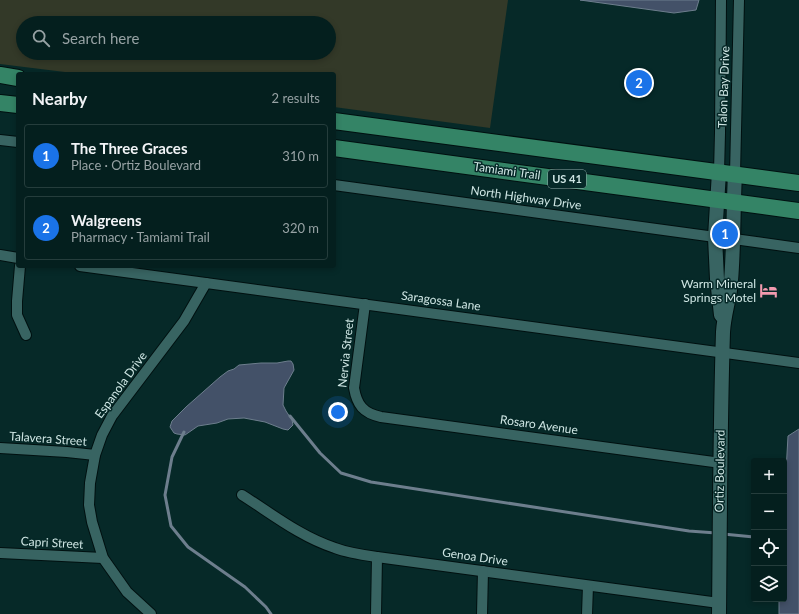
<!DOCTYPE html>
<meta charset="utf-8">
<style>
body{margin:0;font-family:Lato,sans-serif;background:#0d2727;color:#f1f3f6}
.controls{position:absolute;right:12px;bottom:12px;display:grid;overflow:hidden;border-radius:4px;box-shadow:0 2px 6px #0003}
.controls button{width:36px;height:36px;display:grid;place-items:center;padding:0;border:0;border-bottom:1px solid #253d3c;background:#041f1e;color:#f1f3f6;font:20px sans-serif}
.you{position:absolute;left:338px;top:412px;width:14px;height:14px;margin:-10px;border:3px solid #fff;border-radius:50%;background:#1a73e8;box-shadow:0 0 0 6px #1a73e833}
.badge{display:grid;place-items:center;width:26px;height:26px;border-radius:50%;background:#1a73e8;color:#fff;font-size:13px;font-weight:700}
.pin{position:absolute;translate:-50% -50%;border:2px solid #fff;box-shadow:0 1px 4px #0006}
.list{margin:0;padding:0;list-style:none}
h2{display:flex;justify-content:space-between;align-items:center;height:52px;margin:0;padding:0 16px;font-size:17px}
h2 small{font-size:13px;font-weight:400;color:#97a2a4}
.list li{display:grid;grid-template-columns:26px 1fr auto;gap:12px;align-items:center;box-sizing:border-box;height:64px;margin:0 8px 8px;padding:0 8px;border:1px solid #253d3c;border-radius:4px}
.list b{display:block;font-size:15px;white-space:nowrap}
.list p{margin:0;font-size:13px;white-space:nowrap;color:#97a2a4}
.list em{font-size:13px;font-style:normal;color:#97a2a4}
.icon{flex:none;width:22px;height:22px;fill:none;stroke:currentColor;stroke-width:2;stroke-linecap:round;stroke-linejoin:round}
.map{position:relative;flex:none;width:799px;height:614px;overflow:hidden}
.search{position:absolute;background:#041f1e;box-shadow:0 2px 6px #0003;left:16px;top:16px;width:320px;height:44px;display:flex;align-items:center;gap:10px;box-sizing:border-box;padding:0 14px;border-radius:22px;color:#97a2a4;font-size:15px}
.panel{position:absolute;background:#041f1e;box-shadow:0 2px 6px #0003;left:16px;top:72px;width:320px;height:196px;border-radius:4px}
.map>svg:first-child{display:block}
.green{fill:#333928;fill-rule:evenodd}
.water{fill:#435168;stroke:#6d7e8d}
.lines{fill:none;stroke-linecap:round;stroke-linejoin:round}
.stream{stroke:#6d7e8d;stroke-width:3}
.street-casing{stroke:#001010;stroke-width:12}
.secondary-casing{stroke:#001010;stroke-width:16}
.primary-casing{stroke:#001010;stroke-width:18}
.street{stroke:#386462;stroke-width:10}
.secondary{stroke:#386462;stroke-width:14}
.primary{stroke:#348466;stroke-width:16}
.labels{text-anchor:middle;stroke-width:3;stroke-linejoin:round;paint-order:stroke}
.shield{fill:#062928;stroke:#93adac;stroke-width:1}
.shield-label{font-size:11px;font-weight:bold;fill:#cfe6e4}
.street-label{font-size:12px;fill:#cfe6e4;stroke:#062928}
.poi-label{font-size:12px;fill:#cfe6e4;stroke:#062928;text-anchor:end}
</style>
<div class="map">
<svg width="799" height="614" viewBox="0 0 799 614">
<rect width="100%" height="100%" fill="#062928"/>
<!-- green -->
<path class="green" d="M0,0H508L490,128L334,107V74H81L0,64ZM23,23H329V53H23Z"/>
<!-- water -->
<g class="water">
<path d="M580,0H699L696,10L674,13Z"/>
<path d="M288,361H291L293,364L294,370L284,388L283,405L286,411L292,420L293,425L288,430L283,429L265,422L244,418L228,419L217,423L198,426L185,435L177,434L174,433L170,427L172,421L186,407L220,377L228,371L234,369L239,365L261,363H277Z"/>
<path d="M799,429V614H779V599H784V508L788,436Z"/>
</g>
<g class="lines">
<!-- stream -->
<g class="stream">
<path d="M290,416L320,453L341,473L371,482L689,531L716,533"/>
<path d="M184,432L172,457L165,495L171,526L188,547L245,587L266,607L271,614"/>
<path d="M723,534L754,537"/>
</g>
<defs>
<g id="street">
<path d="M0,140L18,142"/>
<path d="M719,172L720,133L721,0"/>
<path d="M735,174L739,0"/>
<path d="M334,185L715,237"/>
<path d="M734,239L799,248"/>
<path d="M0,255L18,258"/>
<path d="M20,266L17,301V315L26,335"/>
<path d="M80,266L799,363"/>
<path d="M365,304L354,388C357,405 363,413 381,417L721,463"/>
<path d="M0,448L67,452L95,455"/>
<path d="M242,495C272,514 301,537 335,548C348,553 363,555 377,557L719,603"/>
<path d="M0,553L103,558"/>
<path d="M151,614L127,592L103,558L92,522L89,505L90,483L95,455L102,435L112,416L184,321L206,283"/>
<path d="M376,614L377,557"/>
<path d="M482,614L483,571"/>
<path d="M587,614L588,586"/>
</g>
<g id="secondary">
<path d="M719,172L715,237L717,279L721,315"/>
<path d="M719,614C720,520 720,426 723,332C724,314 730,298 731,281C734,245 733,210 735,174"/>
</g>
<g id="primary">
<path d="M0,75L18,78"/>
<path d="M0,103L18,105"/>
<path d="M334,121L799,183"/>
<path d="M334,148L799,211"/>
</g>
</defs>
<!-- street casing -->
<use href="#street" class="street-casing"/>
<!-- secondary casing -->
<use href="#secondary" class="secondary-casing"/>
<!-- primary casing -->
<use href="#primary" class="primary-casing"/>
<!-- street -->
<use href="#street" class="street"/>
<!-- secondary -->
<use href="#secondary" class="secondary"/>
<!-- primary -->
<use href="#primary" class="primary"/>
</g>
<!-- icons -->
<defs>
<symbol id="hotel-bare" viewBox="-9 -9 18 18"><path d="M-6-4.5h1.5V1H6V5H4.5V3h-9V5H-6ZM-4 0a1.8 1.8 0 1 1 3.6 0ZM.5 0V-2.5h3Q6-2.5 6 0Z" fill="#f29aaf" stroke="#062928" stroke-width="2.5" paint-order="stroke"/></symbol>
</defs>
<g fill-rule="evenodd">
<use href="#hotel-bare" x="756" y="278" width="25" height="25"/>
</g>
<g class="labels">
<!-- shield labels -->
<rect class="shield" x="548" y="170" width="38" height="18" rx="3"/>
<g class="shield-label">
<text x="567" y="183">US 41</text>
</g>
<!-- street labels -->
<g class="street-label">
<text transform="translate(724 87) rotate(-88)" y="4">Talon Bay Drive</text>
<text transform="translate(507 171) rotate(8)" y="4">Tamiami Trail</text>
<text transform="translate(526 198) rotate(8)" y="4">North Highway Drive</text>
<text transform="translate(441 301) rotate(8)" y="4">Saragossa Lane</text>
<text transform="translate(346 353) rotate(-84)" y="4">Nervia Street</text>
<text transform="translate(121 385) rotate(-54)" y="4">Espanola Drive</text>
<text transform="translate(539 425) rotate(8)" y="4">Rosaro Avenue</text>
<text transform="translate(48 439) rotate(4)" y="4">Talavera Street</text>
<text transform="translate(720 471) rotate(-89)" y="4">Ortiz Boulevard</text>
<text transform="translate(52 543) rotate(3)" y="4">Capri Street</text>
<text transform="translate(475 557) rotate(8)" y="4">Genoa Drive</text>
</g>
<!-- poi labels -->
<g class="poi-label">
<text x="756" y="288">Warm Mineral<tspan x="756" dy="14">Springs Motel</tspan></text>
</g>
</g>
</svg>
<div class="controls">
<button>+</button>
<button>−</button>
<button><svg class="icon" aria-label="locate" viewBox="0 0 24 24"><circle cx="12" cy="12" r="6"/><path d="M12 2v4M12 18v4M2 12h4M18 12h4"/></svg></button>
<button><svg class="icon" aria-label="layers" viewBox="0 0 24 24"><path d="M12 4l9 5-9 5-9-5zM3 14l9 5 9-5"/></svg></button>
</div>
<div class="you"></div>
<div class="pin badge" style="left:725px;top:234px">1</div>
<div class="pin badge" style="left:639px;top:83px">2</div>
<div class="search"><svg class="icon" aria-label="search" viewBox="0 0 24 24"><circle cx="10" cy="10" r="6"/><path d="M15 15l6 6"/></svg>Search here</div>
<section class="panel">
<h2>Nearby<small>2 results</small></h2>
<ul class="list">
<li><span class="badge">1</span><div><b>The Three Graces</b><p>Place · Ortiz Boulevard</p></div><em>310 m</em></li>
<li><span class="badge">2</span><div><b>Walgreens</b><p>Pharmacy · Tamiami Trail</p></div><em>320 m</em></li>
</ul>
</section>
</div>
